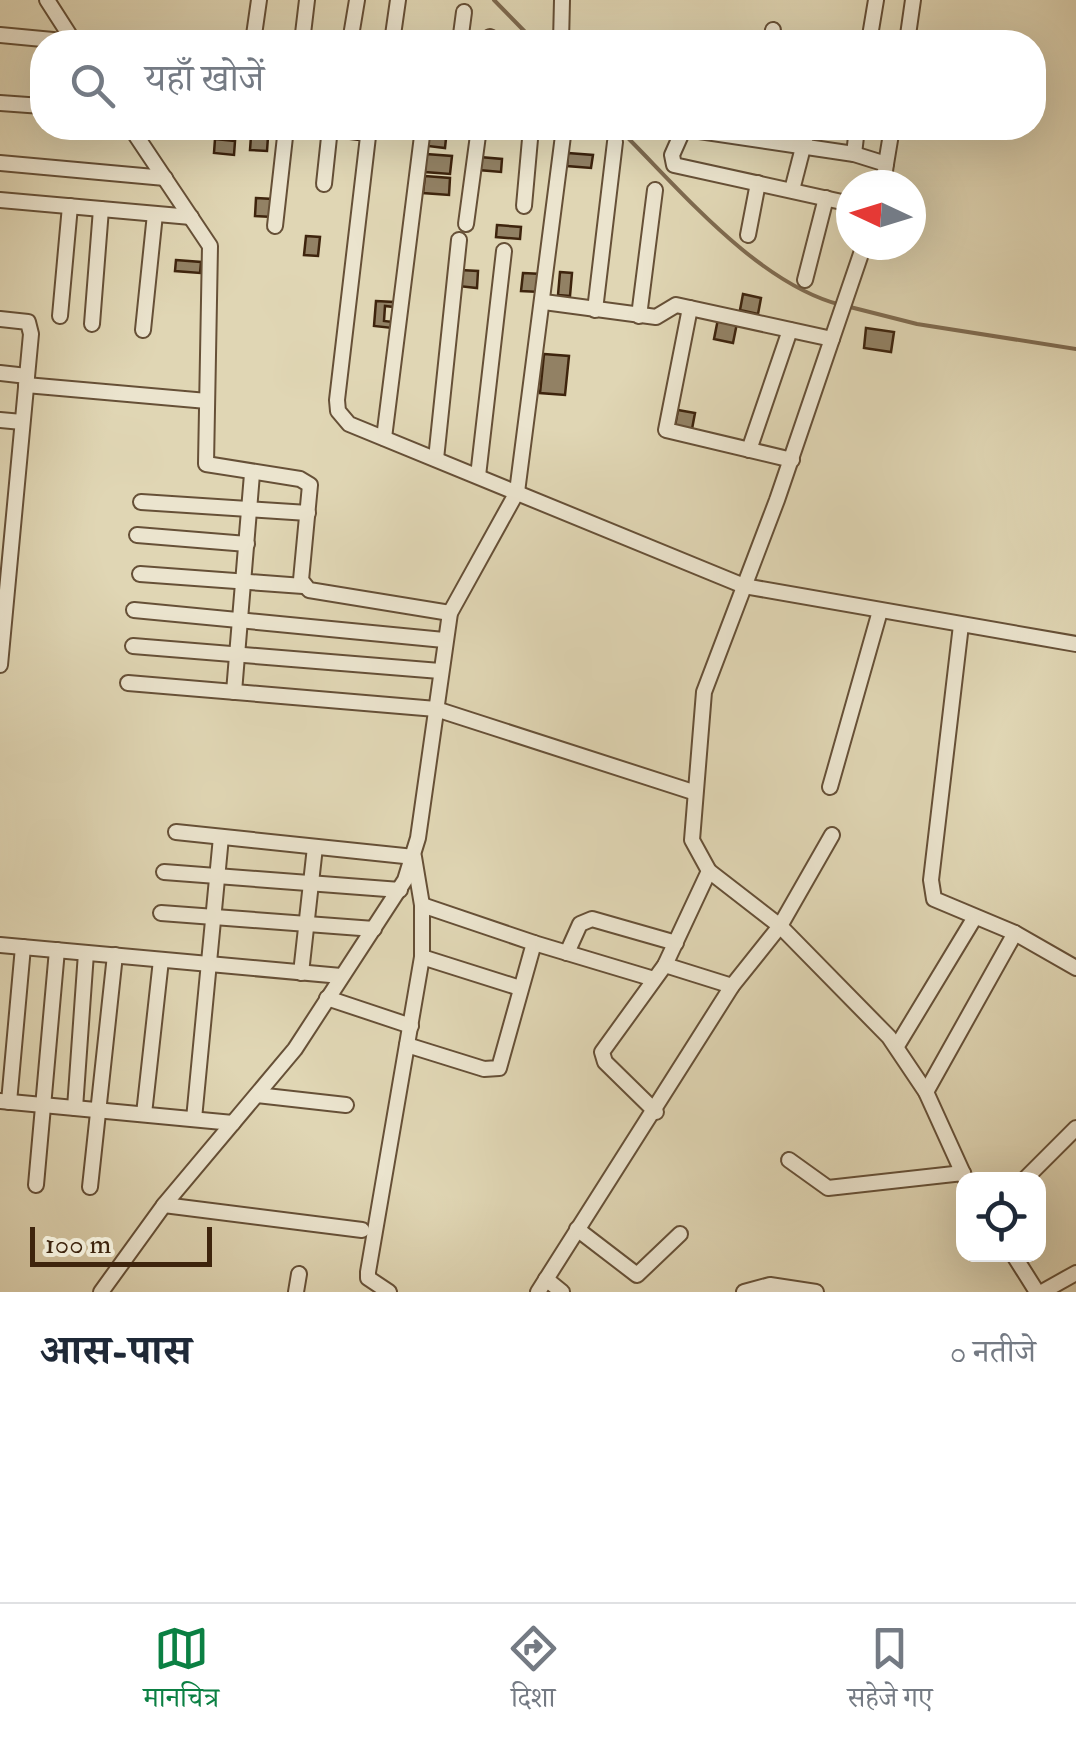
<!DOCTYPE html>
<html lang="hi">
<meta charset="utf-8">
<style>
body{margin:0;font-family:"IM FELL Double Pica","Noto Serif Devanagari",serif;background:#f6f6f7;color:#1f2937}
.controls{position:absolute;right:30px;bottom:30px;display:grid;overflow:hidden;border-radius:20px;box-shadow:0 10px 40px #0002}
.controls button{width:90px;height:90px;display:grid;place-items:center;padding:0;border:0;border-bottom:2px solid #e0e1e3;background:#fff;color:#1f2937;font:50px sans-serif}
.compass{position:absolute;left:836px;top:170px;width:90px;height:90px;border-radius:50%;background:#fff;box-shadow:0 10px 40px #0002;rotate:274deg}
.scale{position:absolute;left:30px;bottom:25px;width:182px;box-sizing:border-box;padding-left:10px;border:5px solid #3e240d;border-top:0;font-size:28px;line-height:35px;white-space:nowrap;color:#3e240d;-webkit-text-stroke:8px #ebe4ce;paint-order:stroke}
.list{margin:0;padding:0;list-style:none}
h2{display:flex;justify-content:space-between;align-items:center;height:130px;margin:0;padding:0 40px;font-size:42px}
h2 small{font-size:32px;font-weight:400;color:#747a83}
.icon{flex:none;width:55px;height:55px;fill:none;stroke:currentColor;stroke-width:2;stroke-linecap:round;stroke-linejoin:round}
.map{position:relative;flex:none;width:1076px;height:1292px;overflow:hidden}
.search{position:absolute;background:#fff;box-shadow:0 10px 40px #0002;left:30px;right:30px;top:30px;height:110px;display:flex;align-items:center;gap:25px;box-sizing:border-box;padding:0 35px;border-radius:40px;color:#747a83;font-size:38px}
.sheet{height:310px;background:#fff}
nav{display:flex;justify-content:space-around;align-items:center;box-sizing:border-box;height:140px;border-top:2px solid #e0e1e3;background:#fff;font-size:28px;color:#747a83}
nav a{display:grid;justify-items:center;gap:5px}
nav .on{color:#0b8043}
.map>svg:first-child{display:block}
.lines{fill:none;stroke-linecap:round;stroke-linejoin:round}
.stream{stroke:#7e6a4f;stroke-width:4}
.building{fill:#928164;stroke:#3e240d;stroke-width:2.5}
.street-casing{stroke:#665037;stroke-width:18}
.street{stroke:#ebe4ce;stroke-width:14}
</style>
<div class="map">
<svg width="1076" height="1292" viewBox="0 0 1076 1292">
<rect width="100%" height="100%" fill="#e0d6b4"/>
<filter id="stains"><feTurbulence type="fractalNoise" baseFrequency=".002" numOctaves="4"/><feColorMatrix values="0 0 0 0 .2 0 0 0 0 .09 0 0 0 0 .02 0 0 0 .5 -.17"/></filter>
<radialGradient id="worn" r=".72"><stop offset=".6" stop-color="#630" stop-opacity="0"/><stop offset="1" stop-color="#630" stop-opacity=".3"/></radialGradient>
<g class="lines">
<!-- stream -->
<g class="stream">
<path d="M494,0L535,42"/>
<path d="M618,128C679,188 756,283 841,305"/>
<path d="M850,307L917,324L1076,349"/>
</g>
</g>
<!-- building -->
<g class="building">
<path d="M334,128H362L361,140L333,137Z"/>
<path d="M430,128L447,129L445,148L428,146Z"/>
<path d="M251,136L268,137L267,151L250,150Z"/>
<path d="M215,139L235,141L234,155L214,153Z"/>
<path d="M568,153L593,155L591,168L567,166Z"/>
<path d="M426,154L452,156L450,174L425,172Z"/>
<path d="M480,157L502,159L501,172L479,170Z"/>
<path d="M425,176L450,178L449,195L423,193Z"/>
<path d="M256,198L273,199L272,217L255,216Z"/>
<path d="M497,225L521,227L520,239L496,237Z"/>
<path d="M306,236L320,237L318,256L304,255Z"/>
<path d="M176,260L201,262L200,273L175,271Z"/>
<path d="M460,270L478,271L477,288L458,286Z"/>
<path d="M560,272L572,273L570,296L558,295Z"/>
<path d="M523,273L542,274L540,292L521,291Z"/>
<path d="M743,294L761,298L758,314L740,310Z"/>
<path d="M376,301L394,302V307L385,306L384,321L393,322L392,328L374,326Z"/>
<path d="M718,319L737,323L733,343L714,339Z"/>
<path d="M866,328L894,332L891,352L864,348Z"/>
<path d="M544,354L569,356L565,395L540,393Z"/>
<path d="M678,410L695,413L692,429L675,426Z"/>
</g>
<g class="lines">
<defs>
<g id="street">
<path d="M47,0L74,42"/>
<path d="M0,35L74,42"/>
<path d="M253,42L259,0"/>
<path d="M302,42L307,0"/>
<path d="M350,42L357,0"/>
<path d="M392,42L398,0"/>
<path d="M460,42L464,12"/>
<path d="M489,42L490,37"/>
<path d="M561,42L562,0"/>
<path d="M771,42L773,30"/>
<path d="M821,42L822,39"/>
<path d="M869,42L876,0"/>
<path d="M907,42L913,0"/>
<path d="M0,103L42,106"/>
<path d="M131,128L210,246L206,464L300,479L310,485L301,580L309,590L450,613"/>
<path d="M369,128L337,400L338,411L349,424L744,586L1076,644"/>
<path d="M679,128L854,154L886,164L883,185"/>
<path d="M684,128L672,155L674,165L851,204"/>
<path d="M854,154L857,128"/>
<path d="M0,163L165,178"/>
<path d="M886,164L892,128"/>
<path d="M324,184L330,128"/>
<path d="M792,190L808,128"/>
<path d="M0,200L191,217"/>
<path d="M524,206L531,128"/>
<path d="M466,224L479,128"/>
<path d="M275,226L286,128"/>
<path d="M748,235L758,183"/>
<path d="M864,245L777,500L704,692L692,840L709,871L780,926L889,1037L926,1092L966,1180"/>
<path d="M805,280L826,198"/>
<path d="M544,302L656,317L676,305L832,339"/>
<path d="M690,308L666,430L792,460"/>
<path d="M595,310L615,142"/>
<path d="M60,316L70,206"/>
<path d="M639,316L655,190"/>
<path d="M0,319L28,322L31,334L0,665"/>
<path d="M92,324L101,209"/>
<path d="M143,330L155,214"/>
<path d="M0,373L27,376"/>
<path d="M26,385L207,401"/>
<path d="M0,420L22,422"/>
<path d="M384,438L423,128"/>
<path d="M749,450L790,330"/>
<path d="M436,459L459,240"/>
<path d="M478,476L504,251"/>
<path d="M141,502L308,513"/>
<path d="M137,535L247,544"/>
<path d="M140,574L303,586"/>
<path d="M134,610L444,640"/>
<path d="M961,625L931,880L934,899L1015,933L1076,968"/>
<path d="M133,646L440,671"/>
<path d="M128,683L436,709L693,792"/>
<path d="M234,692L252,474"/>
<path d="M830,787L880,611"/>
<path d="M176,832L414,857L422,905V957L368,1272V1278L389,1292"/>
<path d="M164,872L400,890"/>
<path d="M161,913L374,929"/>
<path d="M534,943L654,979"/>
<path d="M0,945L341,976"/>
<path d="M567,953L580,924L592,919L676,943"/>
<path d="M422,957L520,988"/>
<path d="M665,965L732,986"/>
<path d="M301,973L315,847"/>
<path d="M327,998L411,1026"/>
<path d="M407,1045L484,1069L499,1068L534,943L422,905"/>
<path d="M897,1046L975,917"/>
<path d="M926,1092L1015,933"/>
<path d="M257,1095L346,1105"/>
<path d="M0,1101L233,1123"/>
<path d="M9,1102L23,947"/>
<path d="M75,1108L86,953"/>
<path d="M656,1112L605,1062L602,1052L665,965L709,871"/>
<path d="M144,1114L161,960"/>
<path d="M194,1119L221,837"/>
<path d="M789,1160L828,1188L963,1173"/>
<path d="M1024,1180L1076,1128"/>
<path d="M36,1185L57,950"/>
<path d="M90,1187L115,955"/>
<path d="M164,1205L362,1230"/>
<path d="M577,1229L637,1275L680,1234"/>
<path d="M1013,1254L1037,1292"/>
<path d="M546,1279L562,1292"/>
<path d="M101,1292L164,1205L295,1049L405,880L418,838L450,613L517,492L564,128"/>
<path d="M296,1292L299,1274"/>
<path d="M538,1292L732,986L780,926L832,835"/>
<path d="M744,1292L770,1285L816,1292"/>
<path d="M1042,1292L1076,1273"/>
</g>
</defs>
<!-- street casing -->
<use href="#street" class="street-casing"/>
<!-- street -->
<use href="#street" class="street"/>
</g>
<rect width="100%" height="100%" filter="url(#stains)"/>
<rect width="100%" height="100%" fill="url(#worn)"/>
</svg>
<div class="controls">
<button><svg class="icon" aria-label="locate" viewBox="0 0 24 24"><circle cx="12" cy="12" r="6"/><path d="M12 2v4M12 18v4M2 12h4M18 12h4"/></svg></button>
</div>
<svg class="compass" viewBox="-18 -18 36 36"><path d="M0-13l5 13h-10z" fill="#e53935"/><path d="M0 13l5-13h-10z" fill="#747a83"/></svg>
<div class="scale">100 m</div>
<div class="search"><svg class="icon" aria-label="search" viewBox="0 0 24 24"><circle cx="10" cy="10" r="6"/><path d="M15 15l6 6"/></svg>यहाँ खोजें</div>
</div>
<section class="sheet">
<h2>आस-पास<small>0 नतीजे</small></h2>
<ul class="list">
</ul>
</section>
<nav>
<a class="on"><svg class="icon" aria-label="map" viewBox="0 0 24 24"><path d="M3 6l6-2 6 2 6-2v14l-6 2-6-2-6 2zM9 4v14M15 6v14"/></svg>मानचित्र</a>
<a><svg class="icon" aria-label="directions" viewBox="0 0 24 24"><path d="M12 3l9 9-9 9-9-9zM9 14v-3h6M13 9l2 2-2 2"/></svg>दिशा</a>
<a><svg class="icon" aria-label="saved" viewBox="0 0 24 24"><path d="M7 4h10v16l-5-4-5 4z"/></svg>सहेजे गए</a>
</nav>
